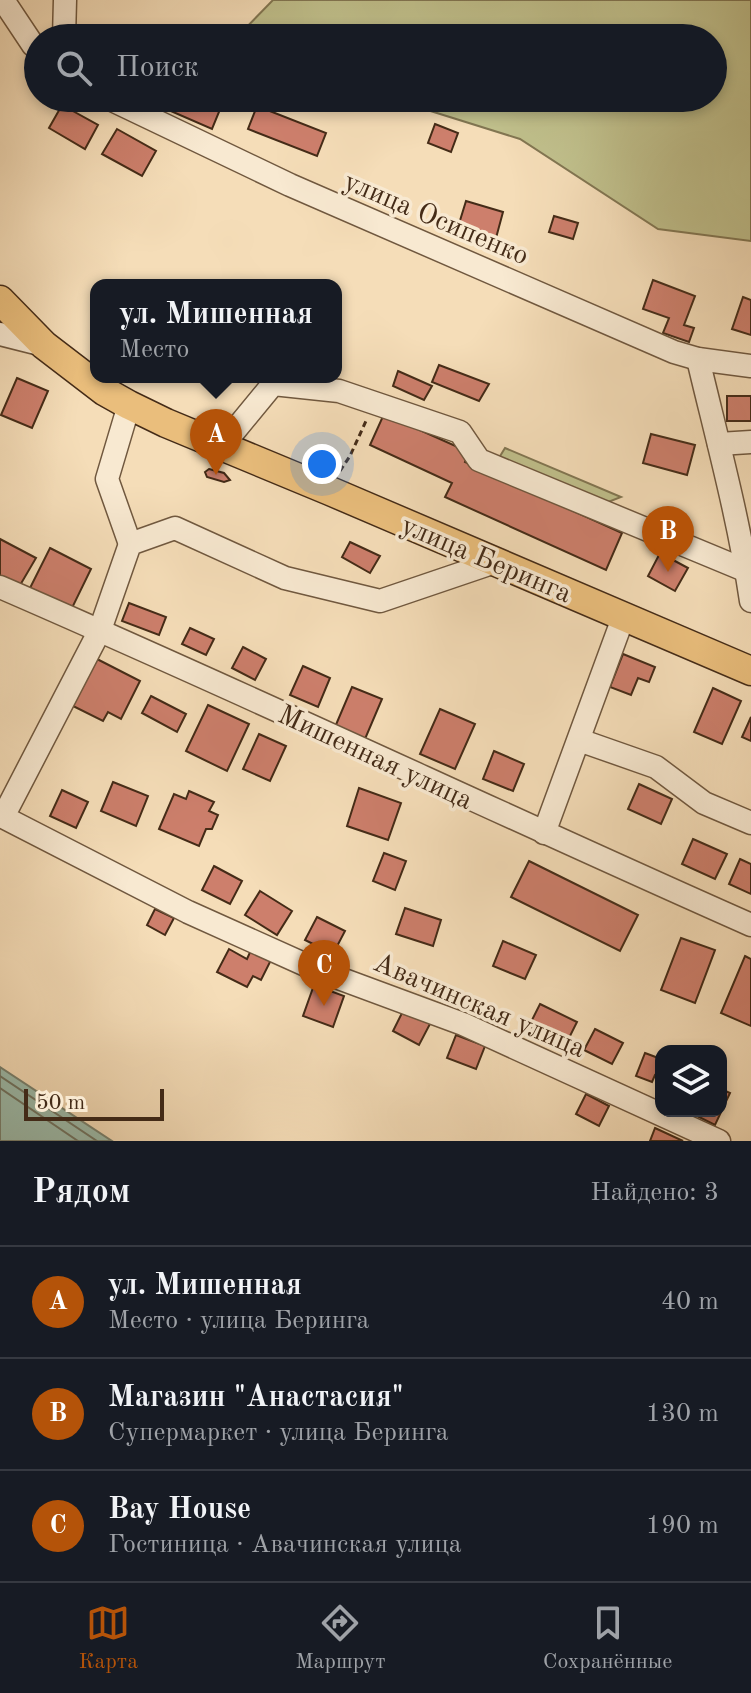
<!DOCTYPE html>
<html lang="ru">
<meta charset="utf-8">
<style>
body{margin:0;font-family:"Old Standard TT",serif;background:#20242c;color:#f1f3f6}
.controls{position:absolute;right:24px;bottom:24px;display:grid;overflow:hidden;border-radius:16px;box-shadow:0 4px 12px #0003}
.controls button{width:72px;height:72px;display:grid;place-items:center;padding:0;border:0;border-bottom:2px solid #363941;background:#171b24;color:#f1f3f6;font:40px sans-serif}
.scale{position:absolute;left:24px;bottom:20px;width:140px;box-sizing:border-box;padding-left:8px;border:4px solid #442b17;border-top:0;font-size:22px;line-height:28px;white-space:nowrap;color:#442b17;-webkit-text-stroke:6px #f8e9d1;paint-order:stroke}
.you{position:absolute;left:322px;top:464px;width:28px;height:28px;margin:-20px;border:6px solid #fff;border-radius:50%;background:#1a73e8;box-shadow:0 0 0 12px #1a73e833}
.badge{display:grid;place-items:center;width:52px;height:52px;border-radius:50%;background:#b45309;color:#fff;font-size:26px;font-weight:700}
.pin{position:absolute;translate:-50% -66px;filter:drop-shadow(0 2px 4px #0008)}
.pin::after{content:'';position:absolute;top:42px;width:28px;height:24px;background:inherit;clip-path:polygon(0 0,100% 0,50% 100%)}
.popup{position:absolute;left:90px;top:279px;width:252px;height:104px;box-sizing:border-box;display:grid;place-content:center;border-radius:16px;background:#171b24;filter:drop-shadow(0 2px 6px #0005);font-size:26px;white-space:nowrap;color:#9ea1a6}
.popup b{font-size:30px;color:#f1f3f6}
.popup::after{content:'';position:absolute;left:50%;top:100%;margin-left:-16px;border:16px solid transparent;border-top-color:#171b24}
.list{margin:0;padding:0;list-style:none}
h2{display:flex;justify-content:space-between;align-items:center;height:104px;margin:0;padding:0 32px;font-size:34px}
h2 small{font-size:26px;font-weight:400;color:#9ea1a6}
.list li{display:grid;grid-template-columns:52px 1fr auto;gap:24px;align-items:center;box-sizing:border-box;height:112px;padding:0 32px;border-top:2px solid #363941}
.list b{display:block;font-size:30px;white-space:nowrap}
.list p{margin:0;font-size:26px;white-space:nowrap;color:#9ea1a6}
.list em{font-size:26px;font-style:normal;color:#9ea1a6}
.icon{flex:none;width:44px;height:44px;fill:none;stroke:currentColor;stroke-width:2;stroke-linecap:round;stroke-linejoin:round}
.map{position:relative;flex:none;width:751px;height:1141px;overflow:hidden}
.search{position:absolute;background:#171b24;box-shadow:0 4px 12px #0003;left:24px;right:24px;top:24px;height:88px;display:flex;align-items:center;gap:20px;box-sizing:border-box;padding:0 28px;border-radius:44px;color:#9ea1a6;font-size:30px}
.sheet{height:440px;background:#171b24}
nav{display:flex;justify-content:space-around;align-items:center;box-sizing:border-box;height:112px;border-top:2px solid #363941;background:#171b24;font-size:22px;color:#9ea1a6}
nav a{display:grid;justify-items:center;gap:4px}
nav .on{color:#b45309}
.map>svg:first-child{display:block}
.green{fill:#c0c08c;stroke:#827652;stroke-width:2}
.water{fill:#9cbcac;stroke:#798270;stroke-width:2}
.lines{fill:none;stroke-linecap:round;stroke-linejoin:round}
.shore{stroke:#707462;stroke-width:2}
.building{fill:#cd7f6c;stroke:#442b17;stroke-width:2}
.minor-casing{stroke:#70583f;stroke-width:25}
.major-casing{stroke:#442b17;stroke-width:31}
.path{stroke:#442b17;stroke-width:3;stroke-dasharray:6 4;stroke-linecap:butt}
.minor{stroke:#f8e9d1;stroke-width:22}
.major{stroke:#eabe7c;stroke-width:28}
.labels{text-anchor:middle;stroke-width:7;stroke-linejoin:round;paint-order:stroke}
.street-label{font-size:28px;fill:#442b17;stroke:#f8e9d1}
</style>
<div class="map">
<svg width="751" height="1141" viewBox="0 0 751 1141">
<rect width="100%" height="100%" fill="#f5ddb8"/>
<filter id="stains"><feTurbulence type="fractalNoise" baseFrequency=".0025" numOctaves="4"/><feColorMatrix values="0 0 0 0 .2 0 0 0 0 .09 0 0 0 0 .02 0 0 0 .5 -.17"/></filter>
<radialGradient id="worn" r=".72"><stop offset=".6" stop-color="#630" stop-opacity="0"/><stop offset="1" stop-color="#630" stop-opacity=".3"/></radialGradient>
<!-- green -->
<g class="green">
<path d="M273,0H751V241L658,229L520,139L389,98H713V38H236Z"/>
<path d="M505,448L621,497L593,508L494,466Z"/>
</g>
<!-- water -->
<path class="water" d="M0,1067L112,1141H0Z"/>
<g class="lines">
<!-- shore -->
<g class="shore">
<path d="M0,1076L97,1141"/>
<path d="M0,1088L78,1141"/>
</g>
</g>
<!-- building -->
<g class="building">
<path d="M141,98H201L221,107L212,129Z"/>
<path d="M62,105L98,125L85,149L49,128Z"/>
<path d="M257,106L326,133L317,156L248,129Z"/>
<path d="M435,124L458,133L451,152L428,143Z"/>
<path d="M117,129L156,151L142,176L102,154Z"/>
<path d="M466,201L503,212L496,238L458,227Z"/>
<path d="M554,216L578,223L573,239L549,232Z"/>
<path d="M653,280L695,296L684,325L694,328L689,342L663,333L669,318L643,309Z"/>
<path d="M743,297L751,300V335L732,329Z"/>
<path d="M439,365L489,384L479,401L432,382Z"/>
<path d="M398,371L432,386L424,400L393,386Z"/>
<path d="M17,378L48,391L32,428L1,415Z"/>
<rect x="727" y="396" width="24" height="25"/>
<path d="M384,414L469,452L465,462L622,533L606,570L445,497L452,483L370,445Z"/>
<path d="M651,434L695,445L687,475L643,463Z"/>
<path d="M209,469L224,473L230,480L224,482L207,477L205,472Z"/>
<path d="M0,539L36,558L19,587L0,577Z"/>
<path d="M350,542L380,556L370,573L342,557Z"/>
<path d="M50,548L91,569L72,608L30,588Z"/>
<path d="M660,553L688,568L675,591L648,576Z"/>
<path d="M129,603L166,617L159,635L122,621Z"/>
<path d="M190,628L214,639L206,655L182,644Z"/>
<path d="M243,647L266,659L255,680L232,668Z"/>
<path d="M623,654L655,667L649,682L638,678L631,695L610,687Z"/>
<path d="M95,658L140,681L121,719L108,712L103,721L71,705Z"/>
<path d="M303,666L330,678L318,707L290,695Z"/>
<path d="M352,687L382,699L365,739L335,727Z"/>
<path d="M713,688L741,701L722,744L694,732Z"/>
<path d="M151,696L186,714L177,732L142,713Z"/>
<path d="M208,705L249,724L227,771L186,751Z"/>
<path d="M440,709L475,724L455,769L420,754Z"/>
<path d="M751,717V741L742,737Z"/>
<path d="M259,734L286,746L270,781L243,769Z"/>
<path d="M494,751L524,764L513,791L483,779Z"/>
<path d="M113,782L148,796L136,826L101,811Z"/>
<path d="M639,784L672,799L661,824L628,809Z"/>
<path d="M359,788L401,803L388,840L347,826Z"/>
<path d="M62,790L88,802L76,828L50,816Z"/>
<path d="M189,791L214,802L209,811L218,815L212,829H206L199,846L159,829L174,794L186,799Z"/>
<path d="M693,839L727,854L715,879L682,864Z"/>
<path d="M384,853L406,861L395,890L373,881Z"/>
<path d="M740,859L751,864V894L729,884Z"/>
<path d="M529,861L638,915L620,951L511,897Z"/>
<path d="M214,866L242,881L230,904L202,890Z"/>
<path d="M260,891L292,911L277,935L245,915Z"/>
<path d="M405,908L441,920L433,946L396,934Z"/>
<path d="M155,909L174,918L165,935L147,925Z"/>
<path d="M317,917L345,931L333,954L305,940Z"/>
<path d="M681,938L715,950L695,1003L661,990Z"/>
<path d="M503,941L536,955L525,979L493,966Z"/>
<path d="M229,949L247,959L251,950L271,960L261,980L253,976L247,987L217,972Z"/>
<path d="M745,956L751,959V1026L721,1013Z"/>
<path d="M314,985L344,996L333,1027L303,1016Z"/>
<path d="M540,1004L577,1022L566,1044L529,1026Z"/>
<path d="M404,1009L431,1022L419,1045L393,1031Z"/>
<path d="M595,1029L623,1043L612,1064L584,1050Z"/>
<path d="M456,1035L485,1046L476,1069L447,1058Z"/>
<path d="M645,1053L661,1059V1077L655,1075L652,1082L636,1076Z"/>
<path d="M721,1089L730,1093L715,1125L687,1111H721Z"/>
<path d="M586,1094L609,1106L599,1126L576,1114Z"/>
<path d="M655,1128L683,1141H650Z"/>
</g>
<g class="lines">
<defs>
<g id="minor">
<path d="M3,0L33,45L38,49"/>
<path d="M64,38L65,0"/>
<path d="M108,98L290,185L674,352L698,359L751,366"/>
<path d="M0,334L44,345"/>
<path d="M698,359C717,439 739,519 751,601"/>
<path d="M129,405L107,479L130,544"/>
<path d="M719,444L751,442"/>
<path d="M222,446L273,384L339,391L460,432L479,460L747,571L751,569"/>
<path d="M495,562L380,601L285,578L175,528L130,544L100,630L3,817L188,912L317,970L463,1024L719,1141"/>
<path d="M0,587C252,696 500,814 751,925"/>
<path d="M579,740L656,767L704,803L751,823"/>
<path d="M544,833L623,618"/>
</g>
<path id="major" d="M0,300L44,345L104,391L129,405L166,423L330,491L751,671"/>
</defs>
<!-- minor casing -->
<use href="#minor" class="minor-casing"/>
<!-- major casing -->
<use href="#major" class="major-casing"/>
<!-- path -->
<path class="path" d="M340,471L350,456L366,421"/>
<!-- minor -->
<use href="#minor" class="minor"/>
<!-- major -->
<use href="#major" class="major"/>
</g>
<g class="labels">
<!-- street labels -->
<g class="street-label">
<text transform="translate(437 217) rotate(23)" y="10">улица Осипенко</text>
<text transform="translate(487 558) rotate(23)" y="10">улица Беринга</text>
<text transform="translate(376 756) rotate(25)" y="10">Мишенная улица</text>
<text transform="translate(480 1004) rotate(23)" y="10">Авачинская улица</text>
</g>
</g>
<rect width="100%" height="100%" filter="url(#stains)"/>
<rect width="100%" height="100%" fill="url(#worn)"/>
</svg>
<div class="controls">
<button><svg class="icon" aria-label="layers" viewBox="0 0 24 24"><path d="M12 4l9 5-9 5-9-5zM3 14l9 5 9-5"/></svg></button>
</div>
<div class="scale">50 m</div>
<div class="you"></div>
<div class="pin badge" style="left:216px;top:475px">A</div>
<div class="popup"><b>ул. Мишенная</b>Место</div>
<div class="pin badge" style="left:668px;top:572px">B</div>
<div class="pin badge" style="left:324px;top:1006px">C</div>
<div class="search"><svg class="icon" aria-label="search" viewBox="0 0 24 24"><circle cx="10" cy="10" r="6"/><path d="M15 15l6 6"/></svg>Поиск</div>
</div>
<section class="sheet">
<h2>Рядом<small>Найдено: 3</small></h2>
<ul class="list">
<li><span class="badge">A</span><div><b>ул. Мишенная</b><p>Место · улица Беринга</p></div><em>40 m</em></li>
<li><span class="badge">B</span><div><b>Магазин &quot;Анастасия&quot;</b><p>Супермаркет · улица Беринга</p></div><em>130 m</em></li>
<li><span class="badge">C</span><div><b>Bay House</b><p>Гостиница · Авачинская улица</p></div><em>190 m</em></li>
</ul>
</section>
<nav>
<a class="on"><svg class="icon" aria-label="map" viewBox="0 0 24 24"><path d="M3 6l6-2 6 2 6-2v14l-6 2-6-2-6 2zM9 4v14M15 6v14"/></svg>Карта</a>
<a><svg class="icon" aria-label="directions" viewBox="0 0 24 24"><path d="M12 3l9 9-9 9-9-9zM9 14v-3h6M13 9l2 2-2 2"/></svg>Маршрут</a>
<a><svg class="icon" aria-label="saved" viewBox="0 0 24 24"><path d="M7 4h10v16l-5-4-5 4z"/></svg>Сохранённые</a>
</nav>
